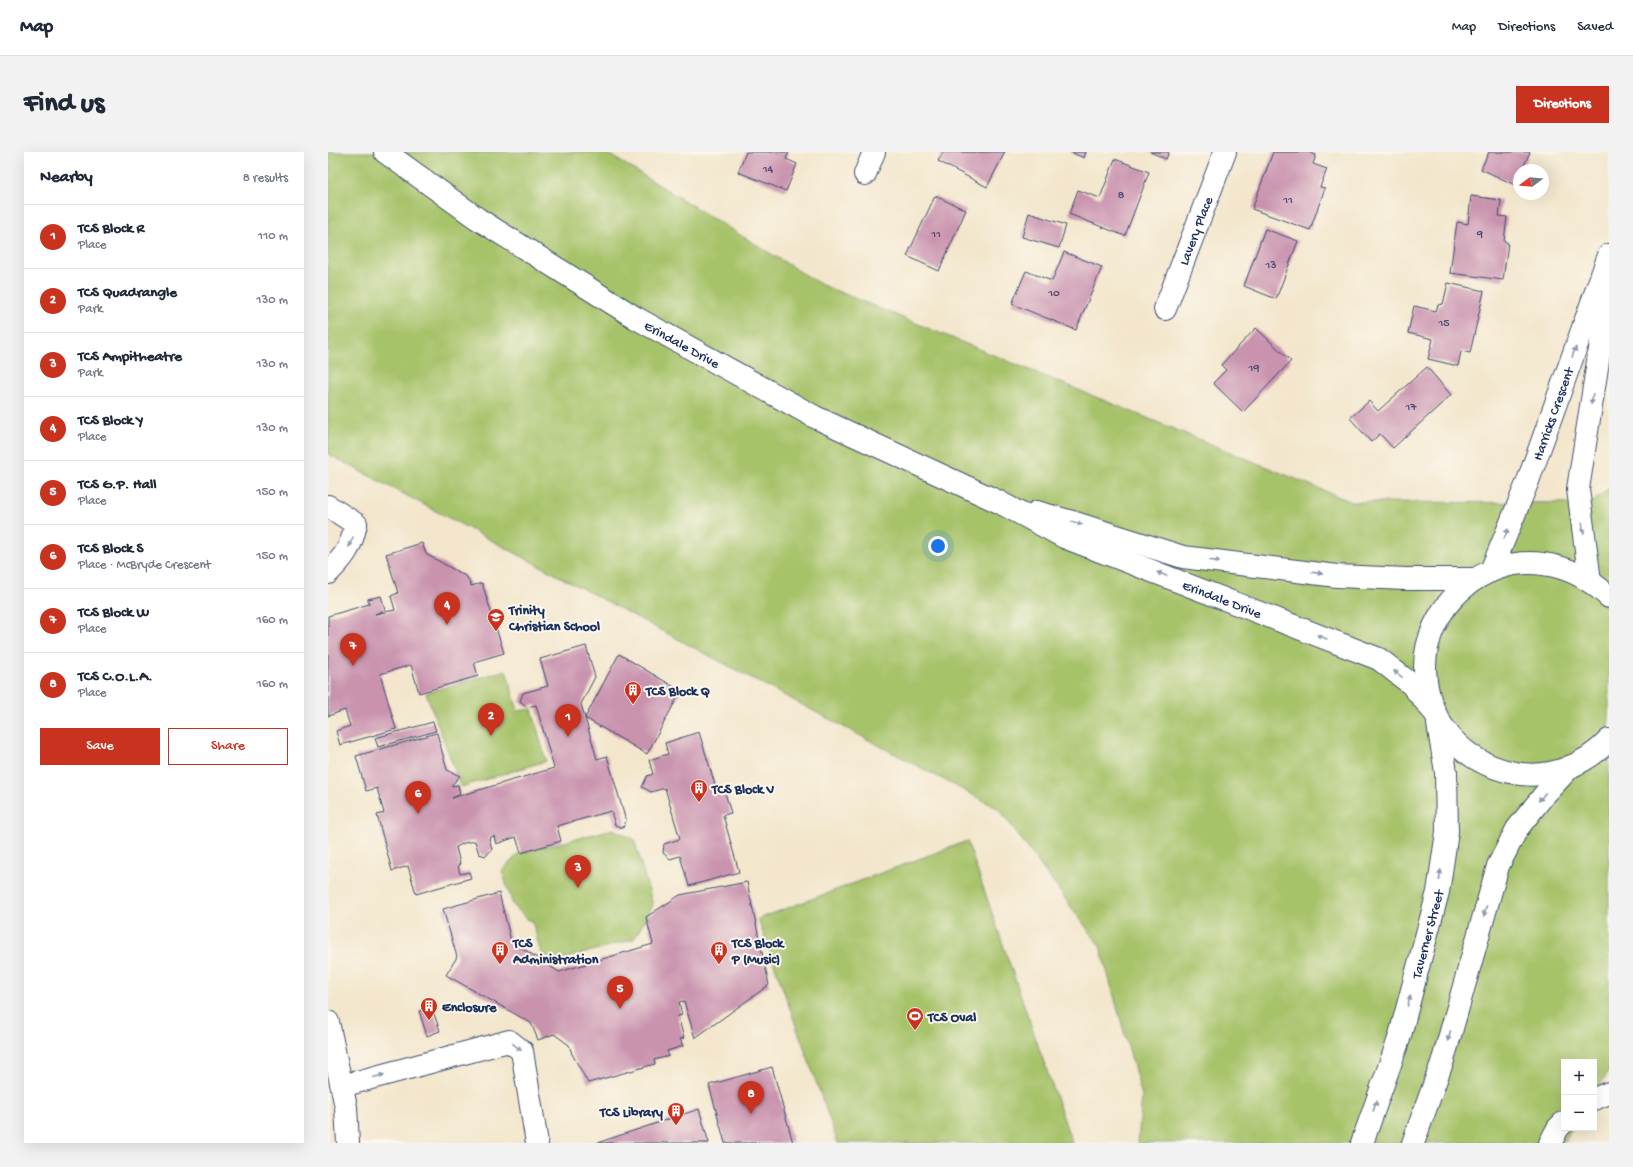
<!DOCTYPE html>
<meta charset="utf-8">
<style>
body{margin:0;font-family:"Gochi Hand",sans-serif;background:#f2f2f3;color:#1f2937}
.controls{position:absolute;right:12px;bottom:12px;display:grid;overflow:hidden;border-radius:0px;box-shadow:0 4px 16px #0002}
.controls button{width:36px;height:36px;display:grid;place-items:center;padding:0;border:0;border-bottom:1px solid #e0e1e3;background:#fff;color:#1f2937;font:20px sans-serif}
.compass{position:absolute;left:1185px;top:12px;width:36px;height:36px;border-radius:50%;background:#fff;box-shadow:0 4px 16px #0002;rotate:254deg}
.you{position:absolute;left:610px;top:394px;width:14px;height:14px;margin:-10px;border:3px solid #fff;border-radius:50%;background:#1a73e8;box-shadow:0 0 0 6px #1a73e833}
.badge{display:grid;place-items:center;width:26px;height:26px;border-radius:50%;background:#c8321e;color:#fff;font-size:13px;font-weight:700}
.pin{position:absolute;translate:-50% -33px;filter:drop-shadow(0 1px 2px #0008)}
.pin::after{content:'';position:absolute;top:21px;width:14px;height:12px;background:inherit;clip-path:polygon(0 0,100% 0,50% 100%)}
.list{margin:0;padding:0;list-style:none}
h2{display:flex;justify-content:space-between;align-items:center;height:52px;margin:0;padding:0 16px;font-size:17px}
h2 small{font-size:13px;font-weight:400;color:#747a83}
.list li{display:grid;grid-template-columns:26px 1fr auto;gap:12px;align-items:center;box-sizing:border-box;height:64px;padding:0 16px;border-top:1px solid #e0e1e3}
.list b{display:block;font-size:15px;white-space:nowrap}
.list p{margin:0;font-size:13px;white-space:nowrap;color:#747a83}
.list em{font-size:13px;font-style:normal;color:#747a83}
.actions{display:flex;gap:8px;padding:12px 16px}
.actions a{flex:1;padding:9px 0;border:1px solid #c8321e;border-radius:0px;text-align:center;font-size:14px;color:#c8321e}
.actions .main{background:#c8321e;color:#fff}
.map{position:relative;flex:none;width:1281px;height:991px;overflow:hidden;border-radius:0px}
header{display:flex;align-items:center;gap:24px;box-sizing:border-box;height:56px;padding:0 20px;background:#fff;border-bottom:1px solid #e0e1e3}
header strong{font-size:19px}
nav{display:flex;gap:22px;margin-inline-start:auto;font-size:14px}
.intro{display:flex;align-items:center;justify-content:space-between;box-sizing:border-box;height:96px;padding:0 24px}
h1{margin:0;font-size:28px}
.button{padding:10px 18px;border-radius:0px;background:#c8321e;color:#fff;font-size:14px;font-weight:700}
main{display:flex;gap:24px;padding:0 24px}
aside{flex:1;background:#fff;border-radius:0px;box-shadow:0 4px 16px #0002}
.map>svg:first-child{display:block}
.green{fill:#a7c36a;stroke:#617964}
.building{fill:#c993ae}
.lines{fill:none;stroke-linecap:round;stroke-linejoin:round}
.minor-casing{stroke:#3b4a6e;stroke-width:24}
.major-casing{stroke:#3b4a6e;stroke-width:24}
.minor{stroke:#fff;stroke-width:22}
.major{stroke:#fff;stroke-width:22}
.oneway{fill:#8d97ae}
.labels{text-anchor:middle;stroke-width:4;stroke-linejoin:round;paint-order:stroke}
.number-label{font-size:12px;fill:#464872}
.street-label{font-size:14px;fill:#1b2f5e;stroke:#fbf7ec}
.poi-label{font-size:14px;font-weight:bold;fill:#1b2f5e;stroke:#fbf7ec;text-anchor:start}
</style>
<header>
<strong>Map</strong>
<nav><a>Map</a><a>Directions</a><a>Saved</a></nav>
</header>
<div class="intro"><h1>Find us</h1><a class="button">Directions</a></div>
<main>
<aside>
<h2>Nearby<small>8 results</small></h2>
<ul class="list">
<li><span class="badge">1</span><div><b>TCS Block R</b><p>Place</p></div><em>110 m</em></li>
<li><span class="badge">2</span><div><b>TCS Quadrangle</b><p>Park</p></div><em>130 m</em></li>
<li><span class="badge">3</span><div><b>TCS Ampitheatre</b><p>Park</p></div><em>130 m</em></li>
<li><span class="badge">4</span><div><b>TCS Block Y</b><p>Place</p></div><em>130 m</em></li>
<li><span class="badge">5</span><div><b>TCS G.P. Hall</b><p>Place</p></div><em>150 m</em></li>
<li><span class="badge">6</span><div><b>TCS Block S</b><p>Place · McBryde Crescent</p></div><em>150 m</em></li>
<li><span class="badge">7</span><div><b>TCS Block W</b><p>Place</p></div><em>160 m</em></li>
<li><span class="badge">8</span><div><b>TCS C.O.L.A.</b><p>Place</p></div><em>160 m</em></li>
</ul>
<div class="actions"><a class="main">Save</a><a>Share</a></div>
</aside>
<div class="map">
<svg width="1281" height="991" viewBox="0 0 1281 991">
<rect width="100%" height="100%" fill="#fbf7ec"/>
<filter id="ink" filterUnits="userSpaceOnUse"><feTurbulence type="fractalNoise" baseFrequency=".025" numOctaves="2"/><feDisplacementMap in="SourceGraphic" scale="8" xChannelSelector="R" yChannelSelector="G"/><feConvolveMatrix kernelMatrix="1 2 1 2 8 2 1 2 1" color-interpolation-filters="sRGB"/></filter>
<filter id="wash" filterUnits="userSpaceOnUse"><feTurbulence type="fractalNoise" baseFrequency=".012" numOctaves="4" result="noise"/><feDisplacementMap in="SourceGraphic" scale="16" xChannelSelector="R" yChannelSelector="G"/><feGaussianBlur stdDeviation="0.9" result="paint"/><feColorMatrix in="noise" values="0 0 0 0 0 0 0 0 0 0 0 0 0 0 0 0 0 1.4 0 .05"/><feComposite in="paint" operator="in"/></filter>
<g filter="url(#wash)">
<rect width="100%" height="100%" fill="#f3e6cc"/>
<!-- green -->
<g class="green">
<path d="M0,0H277L492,132L1024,350L1264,351L1281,336V919L1266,943V910H1236V976H1245L1236,991H810L814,944L772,794L671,657L0,302Z"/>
<path d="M178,518L190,559L204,557L218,609L133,635L98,541Z"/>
<path d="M285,677L306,687L325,753L306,787L228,809L213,801L204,768H200L185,753L174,719L190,702Z"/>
<path d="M639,689L744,991H510L430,767Z"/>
</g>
<g id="blocks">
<!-- building -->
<g class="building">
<path d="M418,0H461L458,7L469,12L458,39L410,20Z"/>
<path d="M615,0H677L659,35L610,9Z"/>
<path d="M742,0H758L756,6Z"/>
<path d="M822,0H841L838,7Z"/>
<path d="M945,0H980L988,3L985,12L999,17L992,35L997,36L982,78L924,57Z"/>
<path d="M1161,0H1202L1194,18H1191V25L1187,33L1153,17Z"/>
<path d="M787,7L821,20L797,84L741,62L750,38L772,46Z"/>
<path d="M607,44L638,58L611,119L579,104Z"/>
<path d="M1143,44L1173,48L1171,64L1179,65L1176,89L1180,91L1175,128L1122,121L1129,70L1140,72Z"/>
<path d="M701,61L738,73L731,96L694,85Z"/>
<path d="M937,77L970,89L948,147L916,134Z"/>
<path d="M736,100L774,115L748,178L684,152L698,119L724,129Z"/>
<path d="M1120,131L1156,139L1142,201L1133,199L1130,214L1100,207L1105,187L1080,181L1086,154L1108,159L1110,153L1115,152Z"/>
<path d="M928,176L963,209L915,260L885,231L898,218L893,213Z"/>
<path d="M1099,215L1123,243L1065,296L1052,282L1043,290L1022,266L1041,249L1050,259Z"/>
<path d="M94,391L98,402L139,425L143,434L154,431L176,501L146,510L150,524L91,541L83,513L52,522L68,577L12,593L8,579L22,574L17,558L0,564V464L41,452L40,447L53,444L57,458L47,462L67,458L63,444L70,441L58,402Z"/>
<path d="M258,494L267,525L253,552L269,607L279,604L298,669L295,676L287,673L283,659L229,674L233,689L193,701L188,685L168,692L166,684L161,686L164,697L158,704L151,702L147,689L136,691L128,695L132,712L130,713L132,722L141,720L143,726L88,742L80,714L64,719L49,663L56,661L49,636L38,639L28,604L109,581L119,618L132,624L123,634L130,633L132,642L124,646L226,616L208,553L199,555L192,549L195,541L220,534L212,507Z"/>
<path d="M291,502L353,539L319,602L257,566Z"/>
<path d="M105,570L108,579L50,595L47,586Z"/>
<path d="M371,580L388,636L395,634L403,661L395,663L411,720L361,734L352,704L342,707L335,701L336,692L352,687L337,636L323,640L314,635L319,624L325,622L321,608L340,602L337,591Z"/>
<path d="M419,730L441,833L367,886L356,849L351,850L354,863L350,864L356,886L352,887L355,894L339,899L341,904L326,908L327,912L260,931L244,902L241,893L226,882L210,888L203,871L118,823L129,805L115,757L171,741L183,789L231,820L325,792L318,765L352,743Z"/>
<path d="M104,856L112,879L99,884L91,859Z"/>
<path d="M444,915L465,991H397L381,933Z"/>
<path d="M371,957L381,991H269Z"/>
</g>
</g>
</g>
<g filter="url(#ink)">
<use href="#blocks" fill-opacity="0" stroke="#3b4a6e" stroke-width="1"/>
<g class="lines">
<defs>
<g id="minor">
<path d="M537,22L546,0"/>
<path id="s1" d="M837,157L897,0"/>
<path d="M0,354L28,372C23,396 17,404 0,421"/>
<path id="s2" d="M1163,419L1200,329L1281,103"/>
<path d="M1262,429L1250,337L1281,139"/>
<path d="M0,870L18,955L20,991"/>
<path d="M14,934L181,889L194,899L209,991"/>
<path d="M1266,947L1281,941"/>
<path d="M1222,991L1230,976L1236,970"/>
</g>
<g id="major">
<path id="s3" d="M57,0L150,67L308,166L487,265L671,350L736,385L1051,507L1083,532L1106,560"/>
<path d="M709,360L741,369L855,405L1009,424L1078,427H1147"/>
<path d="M1281,445C1262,427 1241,415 1215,412C1154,403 1096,456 1097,517C1098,540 1104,561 1118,579C1134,601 1156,614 1182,620C1219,629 1256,614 1281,588"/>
<path id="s4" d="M1034,991L1071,887L1110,740L1119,680L1118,620L1110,572"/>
<path d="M1085,991L1115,908L1170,714L1189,677L1216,643L1241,616"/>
</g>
</defs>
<!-- minor casing -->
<use href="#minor" class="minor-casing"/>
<!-- major casing -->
<use href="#major" class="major-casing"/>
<!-- minor -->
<use href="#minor" class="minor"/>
<!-- major -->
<use href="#major" class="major"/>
</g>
<!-- one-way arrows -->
<defs><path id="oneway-solid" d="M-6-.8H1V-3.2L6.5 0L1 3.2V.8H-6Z"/></defs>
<g class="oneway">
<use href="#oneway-solid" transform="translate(1246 200) rotate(-70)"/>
<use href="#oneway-solid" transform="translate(1264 247) rotate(99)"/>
<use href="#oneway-solid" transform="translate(749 371) rotate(18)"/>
<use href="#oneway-solid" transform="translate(1255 376) rotate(83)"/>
<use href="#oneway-solid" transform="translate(1178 382) rotate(-68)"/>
<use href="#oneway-solid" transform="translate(23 390) rotate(113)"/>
<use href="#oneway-solid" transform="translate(887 409) rotate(7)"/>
<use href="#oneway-solid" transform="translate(989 421) rotate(7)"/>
<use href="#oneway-solid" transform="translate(834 422) rotate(-159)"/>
<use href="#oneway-solid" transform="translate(994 485) rotate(-158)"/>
<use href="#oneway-solid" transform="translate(1070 522) rotate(-142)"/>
<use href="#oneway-solid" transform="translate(1214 645) rotate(130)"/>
<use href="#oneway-solid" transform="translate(1112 723) rotate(-82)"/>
<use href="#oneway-solid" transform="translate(1157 759) rotate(106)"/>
<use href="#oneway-solid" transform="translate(1081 849) rotate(-74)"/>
<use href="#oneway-solid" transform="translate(1121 884) rotate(106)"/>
<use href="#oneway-solid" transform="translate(189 895) rotate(37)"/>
<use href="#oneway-solid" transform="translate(51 924) rotate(-15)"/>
<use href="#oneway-solid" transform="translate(1047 954) rotate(-70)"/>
</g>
</g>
<!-- icons -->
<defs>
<symbol id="school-pin" viewBox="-11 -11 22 30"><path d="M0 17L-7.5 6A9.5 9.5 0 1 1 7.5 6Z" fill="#c8321e" stroke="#fbf7ec"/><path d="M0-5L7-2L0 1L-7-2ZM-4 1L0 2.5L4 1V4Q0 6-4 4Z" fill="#fff"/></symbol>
<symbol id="building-pin" viewBox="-11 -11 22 30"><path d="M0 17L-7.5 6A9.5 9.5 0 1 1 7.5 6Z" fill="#c8321e" stroke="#fbf7ec"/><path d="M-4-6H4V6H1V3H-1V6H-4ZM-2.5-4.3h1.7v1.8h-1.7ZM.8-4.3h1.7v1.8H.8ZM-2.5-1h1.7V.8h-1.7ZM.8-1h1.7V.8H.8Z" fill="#fff"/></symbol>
<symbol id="stadium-pin" viewBox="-11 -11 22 30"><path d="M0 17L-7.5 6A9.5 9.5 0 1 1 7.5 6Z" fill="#c8321e" stroke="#fbf7ec"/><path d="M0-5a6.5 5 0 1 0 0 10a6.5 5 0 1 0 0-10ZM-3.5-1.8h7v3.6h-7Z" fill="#fff"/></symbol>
</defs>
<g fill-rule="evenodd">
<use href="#school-pin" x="158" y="455" width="20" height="27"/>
<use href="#building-pin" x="295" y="528" width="20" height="27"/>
<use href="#building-pin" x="361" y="626" width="20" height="27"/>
<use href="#building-pin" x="162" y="788" width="20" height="27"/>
<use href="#building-pin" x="381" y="788" width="20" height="27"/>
<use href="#building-pin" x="91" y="844" width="20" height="27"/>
<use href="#stadium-pin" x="577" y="854" width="20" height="27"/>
<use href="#building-pin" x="338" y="949" width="20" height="27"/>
</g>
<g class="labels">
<!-- number labels -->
<g class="number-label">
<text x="440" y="20">14</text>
<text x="793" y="46">8</text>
<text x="960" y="51">11</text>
<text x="608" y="85">11</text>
<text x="1152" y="85">9</text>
<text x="943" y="116">13</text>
<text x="726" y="144">10</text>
<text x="1116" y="174">15</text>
<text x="926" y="219">19</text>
<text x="1083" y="258">17</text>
</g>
<!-- street labels -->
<g class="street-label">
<text dy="5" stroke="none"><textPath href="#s1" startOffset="84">Lavery Place</textPath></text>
<text dy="5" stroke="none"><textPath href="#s3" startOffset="354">Erindale Drive</textPath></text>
<text dy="5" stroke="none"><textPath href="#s2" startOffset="169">Harricks Crescent</textPath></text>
<text dy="5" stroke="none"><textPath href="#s3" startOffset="952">Erindale Drive</textPath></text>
<text dy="5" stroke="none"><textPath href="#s4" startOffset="219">Taverner Street</textPath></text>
</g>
<!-- poi labels -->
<g class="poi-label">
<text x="181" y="462">Trinity<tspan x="181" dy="16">Christian School</tspan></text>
<text x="318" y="543">TCS Block Q</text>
<text x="384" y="641">TCS Block V</text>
<text x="185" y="795">TCS<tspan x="185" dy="16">Administration</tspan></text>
<text x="404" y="795">TCS Block<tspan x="404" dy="16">P (Music)</tspan></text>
<text x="114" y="859">Enclosure</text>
<text x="600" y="869">TCS Oval</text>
<text x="335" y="964" text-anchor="end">TCS Library</text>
</g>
</g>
</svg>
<div class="controls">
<button>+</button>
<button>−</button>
</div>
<svg class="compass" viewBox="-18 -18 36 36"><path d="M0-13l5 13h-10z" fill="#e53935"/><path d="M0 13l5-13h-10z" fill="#747a83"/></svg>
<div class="you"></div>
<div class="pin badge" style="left:240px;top:585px">1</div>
<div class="pin badge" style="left:163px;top:584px">2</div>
<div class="pin badge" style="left:250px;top:736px">3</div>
<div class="pin badge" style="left:119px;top:473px">4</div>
<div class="pin badge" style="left:292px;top:857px">5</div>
<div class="pin badge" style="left:90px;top:662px">6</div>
<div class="pin badge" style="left:25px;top:514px">7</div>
<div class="pin badge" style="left:423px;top:962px">8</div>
</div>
</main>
